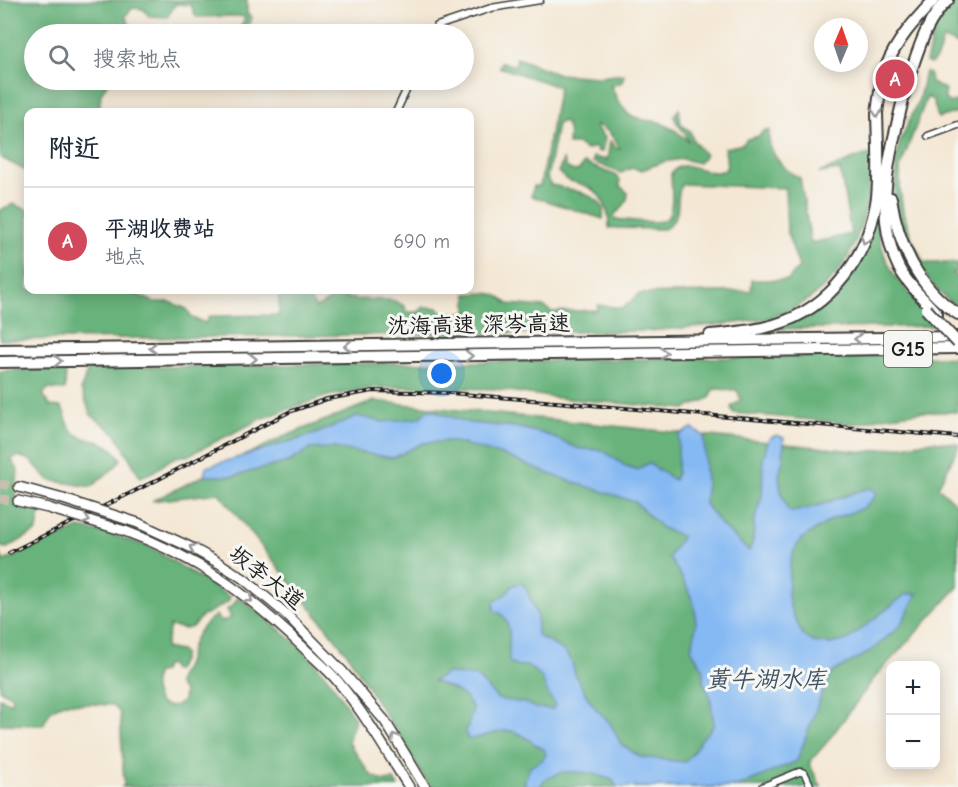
<!DOCTYPE html>
<html lang="zh">
<meta charset="utf-8">
<style>
body{margin:0;font-family:"Comic Neue","LXGW WenKai TC",sans-serif;background:#f6f6f7;color:#1f2937}
.controls{position:absolute;right:18px;bottom:18px;display:grid;overflow:hidden;border-radius:12px;box-shadow:0 3px 15px #0003}
.controls button{width:54px;height:54px;display:grid;place-items:center;padding:0;border:0;border-bottom:2px solid #e0e1e3;background:#fff;color:#1f2937;font:30px sans-serif}
.compass{position:absolute;left:814px;top:18px;width:54px;height:54px;border-radius:50%;background:#fff;box-shadow:0 3px 15px #0003;rotate:2deg}
.you{position:absolute;left:442px;top:374px;width:21px;height:21px;margin:-15px;border:4px solid #fff;border-radius:50%;background:#1a73e8;box-shadow:0 0 0 9px #1a73e833}
.badge{display:grid;place-items:center;width:39px;height:39px;border-radius:50%;background:#d1495b;color:#fff;font-size:20px;font-weight:700}
.pin{position:absolute;translate:-50% -50%;border:3px solid #fff;box-shadow:0 2px 6px #0006}
.list{margin:0;padding:0;list-style:none}
h2{display:flex;justify-content:space-between;align-items:center;height:78px;margin:0;padding:0 24px;font-size:26px}
h2 small{font-size:20px;font-weight:400;color:#747a83}
.list li{display:grid;grid-template-columns:39px 1fr auto;gap:18px;align-items:center;box-sizing:border-box;height:108px;padding:0 24px;border-top:2px solid #e0e1e3}
.list b{display:block;font-size:22px;white-space:nowrap}
.list p{margin:0;font-size:20px;white-space:nowrap;color:#747a83}
.list em{font-size:20px;font-style:normal;color:#747a83}
.icon{flex:none;width:33px;height:33px;fill:none;stroke:currentColor;stroke-width:2;stroke-linecap:round;stroke-linejoin:round}
.map{position:relative;flex:none;width:958px;height:787px;overflow:hidden}
.search{position:absolute;background:#fff;box-shadow:0 3px 15px #0003;left:24px;top:24px;width:450px;height:66px;display:flex;align-items:center;gap:15px;box-sizing:border-box;padding:0 21px;border-radius:33px;color:#747a83;font-size:22px}
.panel{position:absolute;background:#fff;box-shadow:0 3px 15px #0003;left:24px;top:108px;width:450px;height:186px;border-radius:12px}
.map>svg:first-child{display:block}
.forest{fill:#68b27b;stroke:#42674c;stroke-width:1.5}
.water{fill:#85b9f3;stroke:#506a88;stroke-width:1.5}
.lines{fill:none;stroke-linecap:round;stroke-linejoin:round}
.primary-tunnel{stroke:#c9bfb0;stroke-width:9;stroke-dasharray:9 4.5;stroke-linecap:butt}
.motorway-tunnel{stroke:#c9bfb0;stroke-width:10;stroke-dasharray:10 5;stroke-linecap:butt}
.minor-casing{stroke:#3c3b38;stroke-width:9}
.primary-casing{stroke:#3c3b38;stroke-width:12}
.motorway-casing{stroke:#3c3b38;stroke-width:14}
.minor{stroke:#fff;stroke-width:6}
.primary{stroke:#fff;stroke-width:9}
.motorway{stroke:#fff;stroke-width:10}
.rail-casing{stroke:#1c1c1c;stroke-width:4}
.rail{stroke:#f6f6f2;stroke-width:1.5;stroke-dasharray:4.5;stroke-linecap:butt}
.primary-bridge-casing{stroke:#3c3b38;stroke-width:12;stroke-linecap:butt}
.motorway-bridge-casing{stroke:#3c3b38;stroke-width:14;stroke-linecap:butt}
.primary-bridge{stroke:#fff;stroke-width:9}
.motorway-bridge{stroke:#fff;stroke-width:10}
.oneway{stroke:#999}
.labels{text-anchor:middle;stroke-width:6;stroke-linejoin:round;paint-order:stroke}
.shield{fill:#f6f6f2;stroke:#5d5d5c;stroke-width:1.5}
.shield-label{font-size:21px;font-weight:bold;fill:#1c1c1c}
.street-label{font-size:22px;fill:#1c1c1c;stroke:#f6f6f2}
.water-label{font-size:24px;font-style:italic;fill:#415367;stroke:#f6f6f2}
</style>
<div class="map">
<svg width="958" height="787" viewBox="0 0 958 787">
<rect width="100%" height="100%" fill="#f6f6f2"/>
<filter id="ink" filterUnits="userSpaceOnUse"><feTurbulence type="fractalNoise" baseFrequency=".0167" numOctaves="2"/><feDisplacementMap in="SourceGraphic" scale="12" xChannelSelector="R" yChannelSelector="G"/><feConvolveMatrix kernelMatrix="1 2 1 2 8 2 1 2 1" color-interpolation-filters="sRGB"/></filter>
<filter id="wash" filterUnits="userSpaceOnUse"><feTurbulence type="fractalNoise" baseFrequency=".008" numOctaves="4" result="noise"/><feDisplacementMap in="SourceGraphic" scale="24" xChannelSelector="R" yChannelSelector="G"/><feGaussianBlur stdDeviation="1.35" result="paint"/><feColorMatrix in="noise" values="0 0 0 0 0 0 0 0 0 0 0 0 0 0 0 0 0 1.4 0 .05"/><feComposite in="paint" operator="in"/></filter>
<g filter="url(#wash)">
<rect width="100%" height="100%" fill="#f4e8d5"/>
<!-- forest -->
<g class="forest">
<path d="M0,0H247V14L252,17L245,31H241L239,30L245,18L241,16L196,17L191,5L176,4L167,17L149,16L143,9L133,8L125,16L130,25L126,34H34V80H110L101,93L99,112H28V172L0,157Z"/>
<path d="M954,0H958V45L943,39C940,48 939,59 930,64L926,62C932,40 935,14 954,0Z"/>
<path d="M517,58L559,74L598,77L624,74L622,82L611,86L618,101L629,115L644,120L659,122L676,131L688,141C685,129 677,127 674,116L679,109L681,124L690,131L693,140L705,155L699,163L682,159L663,162L642,170L632,168L621,173L593,162V157L607,160L610,141L617,149L620,148L609,132L596,124V128L605,138L602,152L597,151L595,147L586,150C580,144 576,143 568,144C569,135 570,128 563,121L557,124L547,178L551,185C564,188 600,194 603,209C604,212 603,215 603,219L531,196L534,186H540L559,87L499,67L501,62L515,66Z"/>
<path d="M925,72L928,73L930,76L931,83L945,89V99L950,103L958,100V112L938,118L933,100L927,97L900,168V191L903,211L912,239L924,263H958V270L953,273L958,279V308L942,295L930,282L907,245L894,201L896,166L899,144L919,99Z"/>
<path d="M769,130C766,151 783,170 800,178L811,243L851,234L840,170L819,173L861,156L872,154C870,223 850,286 781,314C767,320 751,321 736,323C707,326 678,328 649,331L0,340V210L13,204L28,210V290H126L154,302H170L187,309L192,318L206,323L209,316L279,315V290H303L316,308L330,300L324,290H338L344,297L355,299L392,300L405,306L406,312H418L424,307L438,308L444,313H467V294C485,293 495,290 508,304L545,307L551,312L597,310L598,305L623,308L639,294L751,291L752,280H788L799,267L787,232L785,188L682,184C672,205 686,211 665,229L609,228C609,212 604,195 588,187C574,180 570,185 558,172L563,160L567,168L574,171L579,170L584,163L615,175L620,180V186L628,193C628,203 621,209 614,215L615,219C626,220 658,225 666,219C675,212 671,183 671,173C686,157 699,173 717,172C720,172 723,170 726,169C728,161 725,156 725,148L743,144L747,139L759,136L763,131Z"/>
<path d="M876,219C879,236 882,253 891,269C903,291 924,308 941,326L770,329L823,302Z"/>
<path d="M889,355L958,358V412H921L882,417L857,424L733,413L731,407L741,400L737,390L714,389L710,398L685,409L557,398L495,389L405,387L372,388L328,396L300,405L261,419L187,456C175,454 168,462 159,468C154,472 146,475 140,477L116,434L91,415L81,389L88,368Z"/>
<path d="M46,368H66L65,390L48,389L43,394L50,406L61,407C66,413 66,422 71,429C78,439 93,439 103,443C110,446 116,452 121,459C114,472 102,475 92,487L49,480L30,460L18,456L11,459L18,470L15,503L49,512L40,514L37,531L7,548L0,547V371Z"/>
<path d="M374,401L865,452L933,441L958,444V448L938,487L958,505V587L876,676L827,742L809,763L821,787H430L346,652L219,493L152,501L283,437Z"/>
<path d="M79,528L113,535L150,547L230,597L228,602L201,617L192,627L186,629L170,626L165,648L180,651L184,654L182,661L175,671L172,670V667L169,665L165,666L163,672L157,673C151,684 154,692 159,703C169,708 174,708 183,701L184,692L178,685C178,677 181,674 185,668C188,662 189,655 191,649C195,634 203,624 216,615L220,622L231,618L227,609L233,605L238,597C267,619 297,641 320,669C334,684 344,702 355,719L348,742L370,774L383,781L394,780L398,787H122L124,785L120,713L113,705L64,703L51,710L43,725L0,724V698L11,703L12,696L0,690V554L4,561Z"/>
</g>
<!-- water -->
<path class="water" d="M429,409L469,423L515,427L545,434L580,449L602,450L624,465L637,470L648,463L674,480L677,473L679,435L692,428L704,436L706,488L705,504L720,524L749,551L753,541L754,522L762,495L763,459L769,438L777,435L784,438L783,460L779,474L781,492L788,510L793,512L820,505L859,491L871,488L877,493L873,499L863,508L833,519L801,539L794,551L790,564L788,596L790,606L794,617L803,635L813,642L830,644L847,640L906,594H917L900,626L871,651L833,672L821,696L797,761L737,787H617L612,780L591,773L578,772H563L545,779L540,787H527L524,782L530,767L542,760L546,755L544,749C534,745 525,735 515,732C499,727 482,740 467,739L466,731L473,709C466,693 449,687 433,681L447,673L477,677L498,699L525,703L535,708L553,709L555,705L547,692L541,677L528,666H518L509,662C508,648 513,627 503,616C501,613 497,612 494,610V602L507,593L513,585L521,583L526,588L537,616V635L564,651L572,662L576,677L588,698L597,710L610,723L621,744L640,757L685,762L692,754L700,741L714,725L710,696L703,681L704,670L691,649C704,610 689,589 669,557L682,536L662,528L635,502L549,474L506,456L451,441L423,443L393,458L334,448L310,449L291,461L261,469L234,476H204L206,467L315,434L357,416L383,422L419,418Z"/>
</g>
<g filter="url(#ink)">
<g class="lines">
<!-- primary-tunnel -->
<g class="primary-tunnel">
<path d="M0,484L19,487"/>
<path d="M0,499L18,501"/>
</g>
<!-- motorway-tunnel -->
<g class="motorway-tunnel">
<path d="M881,84L886,67"/>
<path d="M905,91L910,74"/>
</g>
<defs>
<g id="minor">
<path d="M432,34L437,26L491,8L540,0"/>
<path d="M396,112L411,80"/>
<path d="M928,136L958,125"/>
<path d="M762,787L799,772H802L805,774L811,787"/>
</g>
<g id="primary">
<path d="M19,487L63,499"/>
<path d="M18,501L48,508"/>
<path d="M138,523L192,548L219,563L244,579L286,614L342,671L385,721L425,787"/>
<path d="M125,531C199,558 248,594 304,648C316,660 330,671 340,684C366,716 387,752 409,787"/>
</g>
<g id="motorway">
<path d="M886,67C896,41 915,20 934,0"/>
<path d="M910,74C919,48 927,19 948,0"/>
<path d="M905,91C892,148 871,212 899,268C908,285 924,299 937,314"/>
<path d="M878,148L877,113L881,84"/>
<path d="M891,198C898,244 918,288 958,314"/>
<path d="M710,335C732,333 754,331 774,325C832,308 869,255 877,197C879,178 878,160 878,142"/>
<path d="M0,350L958,337"/>
<path d="M0,362L958,348"/>
</g>
</defs>
<!-- minor casing -->
<use href="#minor" class="minor-casing"/>
<!-- primary casing -->
<use href="#primary" class="primary-casing"/>
<!-- motorway casing -->
<use href="#motorway" class="motorway-casing"/>
<!-- minor -->
<use href="#minor" class="minor"/>
<!-- primary -->
<use href="#primary" class="primary"/>
<!-- motorway -->
<use href="#motorway" class="motorway"/>
<defs>
<path id="rail" d="M9,553L159,479L289,412L327,399L373,391L451,393L958,437"/>
</defs>
<!-- rail casing -->
<use href="#rail" class="rail-casing"/>
<!-- rail -->
<use href="#rail" class="rail"/>
<defs>
<g id="primary-bridge">
<path d="M63,499L138,523"/>
<path d="M48,508L125,531"/>
</g>
<path id="motorway-bridge" d="M926,309L958,343"/>
</defs>
<!-- primary-bridge casing -->
<use href="#primary-bridge" class="primary-bridge-casing"/>
<!-- motorway-bridge casing -->
<use href="#motorway-bridge" class="motorway-bridge-casing"/>
<!-- primary-bridge -->
<use href="#primary-bridge" class="primary-bridge"/>
<!-- motorway-bridge -->
<use href="#motorway-bridge" class="motorway-bridge"/>
</g>
<!-- one-way arrows -->
<defs><path id="oneway-chevron" d="M-2-3.5L2.5 0L-2 3.5" fill="none" stroke-width="1.6" stroke-linecap="round" stroke-linejoin="round" transform="scale(1.5)"/></defs>
<g class="oneway">
<use href="#oneway-chevron" transform="translate(877 113) rotate(93)"/>
<use href="#oneway-chevron" transform="translate(865 240) rotate(112)"/>
<use href="#oneway-chevron" transform="translate(858 339) rotate(179)"/>
<use href="#oneway-chevron" transform="translate(348 346) rotate(179)"/>
<use href="#oneway-chevron" transform="translate(153 348) rotate(179)"/>
<use href="#oneway-chevron" transform="translate(664 353) rotate(-1)"/>
<use href="#oneway-chevron" transform="translate(469 356) rotate(-1)"/>
<use href="#oneway-chevron" transform="translate(253 359) rotate(-1)"/>
<use href="#oneway-chevron" transform="translate(58 361) rotate(-1)"/>
<use href="#oneway-chevron" transform="translate(86 520) rotate(17)"/>
<use href="#oneway-chevron" transform="translate(193 548) rotate(-152)"/>
<use href="#oneway-chevron" transform="translate(249 599) rotate(38)"/>
<use href="#oneway-chevron" transform="translate(395 737) rotate(-121)"/>
</g>
</g>
<g class="labels">
<!-- shield labels -->
<rect class="shield" x="884" y="331" width="48" height="36" rx="4.5"/>
<g class="shield-label">
<text x="908" y="356">G15</text>
</g>
<!-- street labels -->
<g class="street-label">
<text transform="translate(479 324) rotate(-1)" y="8">沈海高速 深岑高速</text>
<text transform="translate(267 577) rotate(38)" y="8">坂李大道</text>
</g>
<!-- water labels -->
<g class="water-label">
<text x="766" y="687">黄牛湖水库</text>
</g>
</g>
</svg>
<div class="controls">
<button>+</button>
<button>−</button>
</div>
<svg class="compass" viewBox="-18 -18 36 36"><path d="M0-13l5 13h-10z" fill="#e53935"/><path d="M0 13l5-13h-10z" fill="#747a83"/></svg>
<div class="you"></div>
<div class="pin badge" style="left:895px;top:79px">A</div>
<div class="search"><svg class="icon" aria-label="search" viewBox="0 0 24 24"><circle cx="10" cy="10" r="6"/><path d="M15 15l6 6"/></svg>搜索地点</div>
<section class="panel">
<h2>附近<small></small></h2>
<ul class="list">
<li><span class="badge">A</span><div><b>平湖收费站</b><p>地点</p></div><em>690 m</em></li>
</ul>
</section>
</div>
